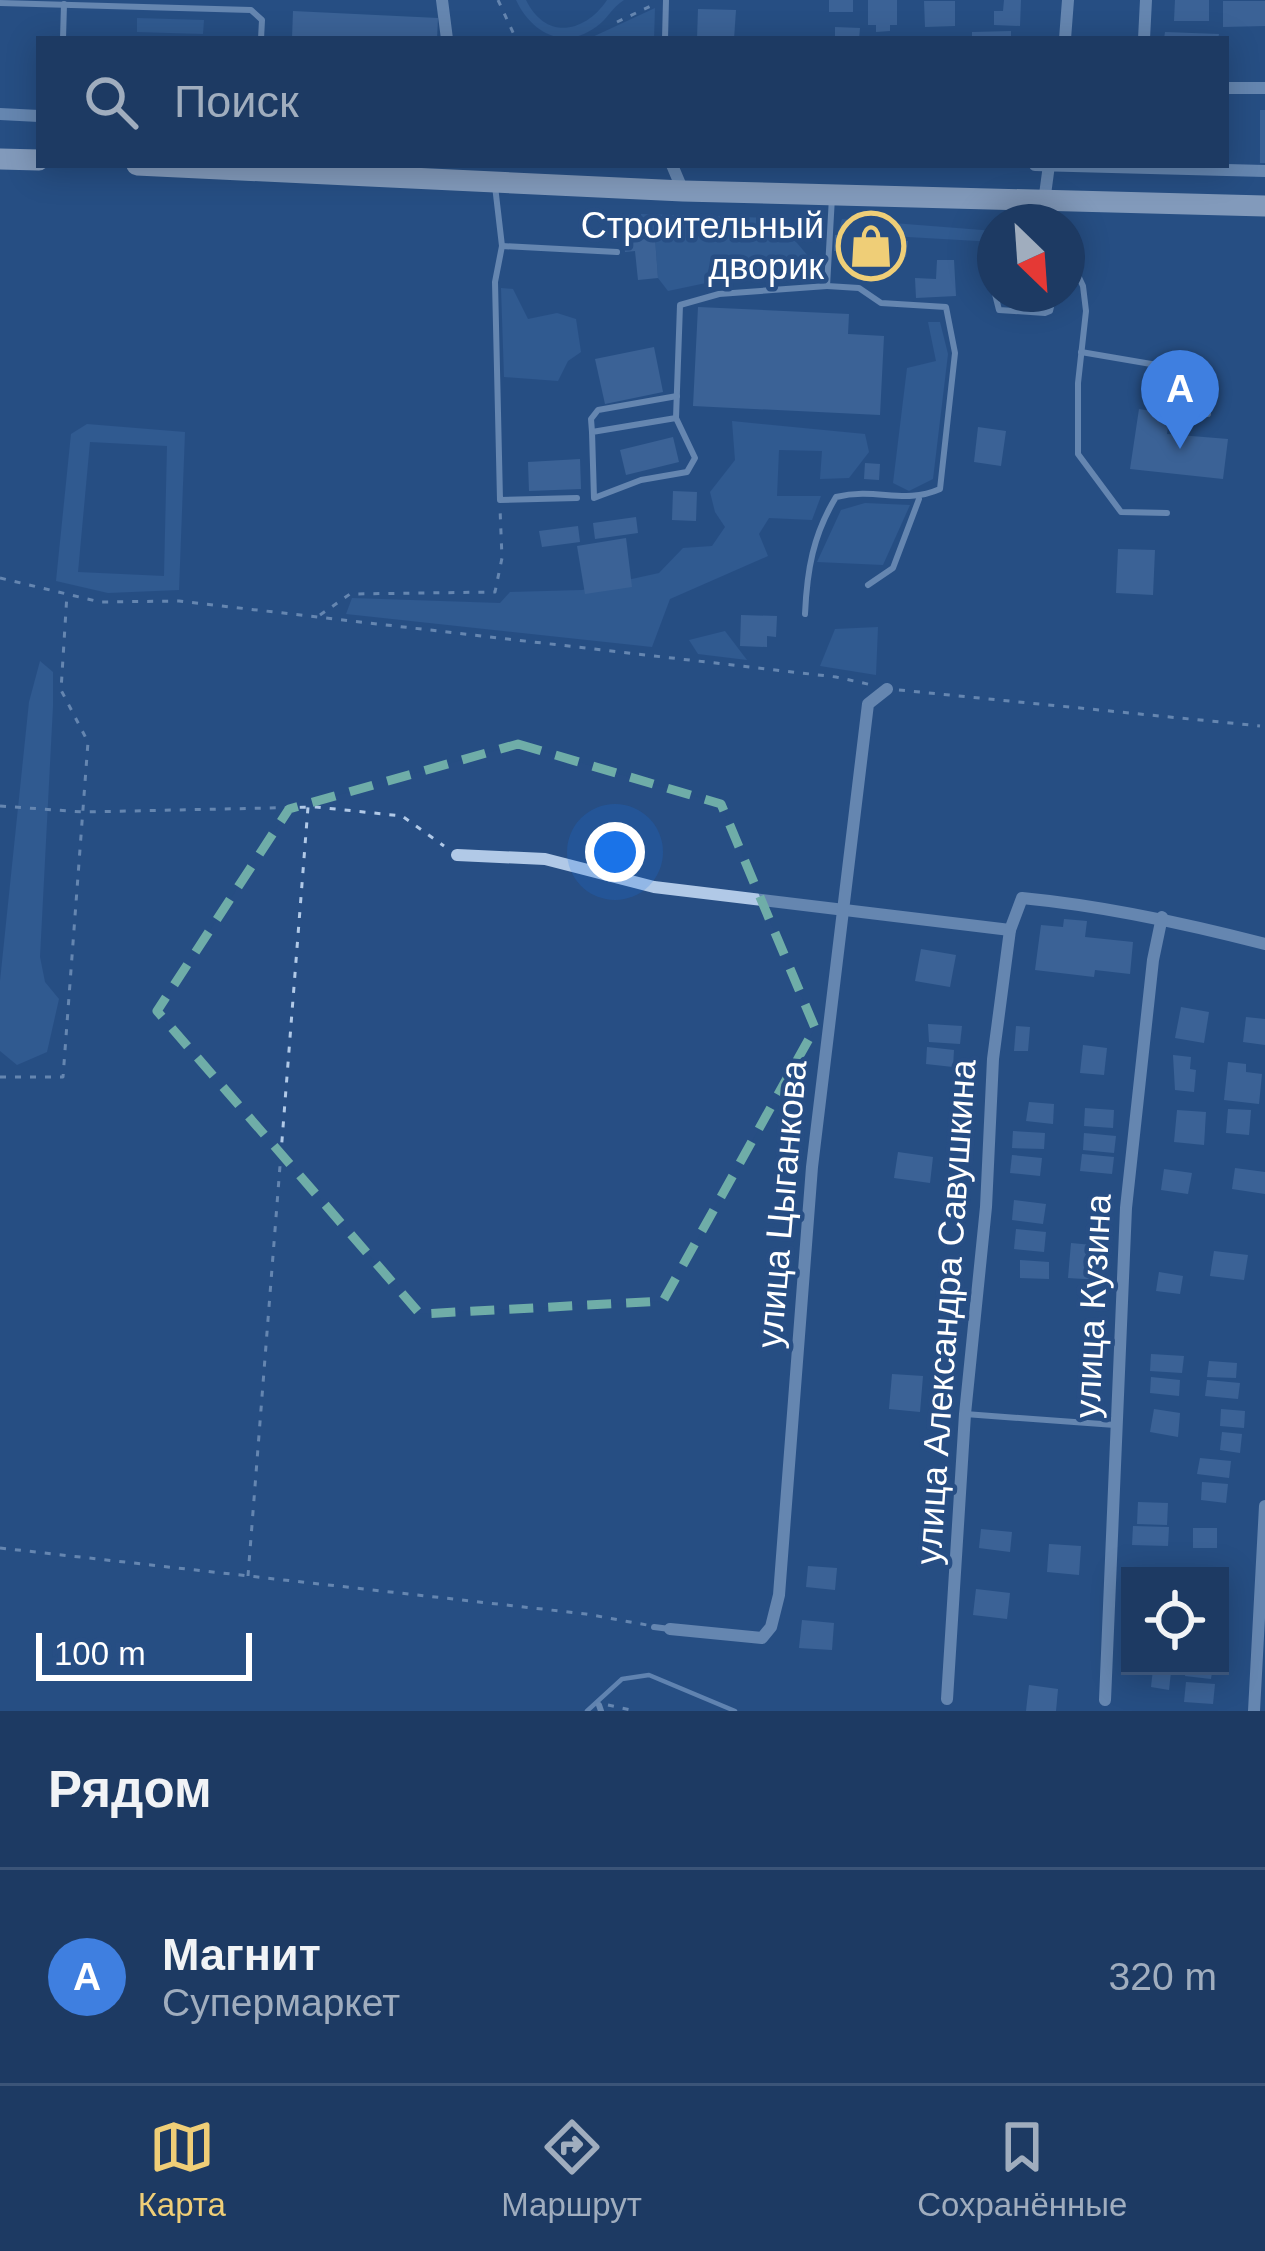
<!DOCTYPE html>
<html lang="ru">
<meta charset="utf-8">
<style>
body{margin:0;font-family:Helvetica,sans-serif;background:#2a456c;color:#f1f3f6}
.controls{position:absolute;right:36px;bottom:36px;display:grid;overflow:hidden;border-radius:0px;box-shadow:0 6px 30px #0003}
.controls button{width:108px;height:108px;display:grid;place-items:center;padding:0;border:0;border-bottom:3px solid #3b5478;background:#1d3a63;color:#f1f3f6;font:60px sans-serif}
.compass{position:absolute;left:977px;top:204px;width:108px;height:108px;border-radius:50%;background:#1d3a63;box-shadow:0 6px 30px #0003;rotate:155deg}
.scale{position:absolute;left:36px;bottom:30px;width:216px;box-sizing:border-box;padding-left:12px;border:6px solid #fff;border-top:0;font-size:33px;line-height:42px;white-space:nowrap;color:#fff;-webkit-text-stroke:9px #274e84;paint-order:stroke}
.you{position:absolute;left:615px;top:852px;width:42px;height:42px;margin:-30px;border:9px solid #fff;border-radius:50%;background:#1a73e8;box-shadow:0 0 0 18px #1a73e833}
.badge{display:grid;place-items:center;width:78px;height:78px;border-radius:50%;background:#efce77;color:#fff;font-size:39px;font-weight:700}
.pin{position:absolute;translate:-50% -99px;filter:drop-shadow(0 3px 6px #0008)}
.pin::after{content:'';position:absolute;top:63px;width:42px;height:36px;background:inherit;clip-path:polygon(0 0,100% 0,50% 100%)}
.list{margin:0;padding:0;list-style:none}
h2{display:flex;justify-content:space-between;align-items:center;height:156px;margin:0;padding:0 48px;font-size:51px}
h2 small{font-size:39px;font-weight:400;color:#a0adbe}
.list li{display:grid;grid-template-columns:78px 1fr auto;gap:36px;align-items:center;box-sizing:border-box;height:216px;padding:0 48px;border-top:3px solid #3b5478}
.list b{display:block;font-size:45px;white-space:nowrap}
.list p{margin:0;font-size:39px;white-space:nowrap;color:#a0adbe}
.list em{font-size:39px;font-style:normal;color:#a0adbe}
.icon{flex:none;width:66px;height:66px;fill:none;stroke:currentColor;stroke-width:2;stroke-linecap:round;stroke-linejoin:round}
.map{position:relative;flex:none;width:1265px;height:1711px;overflow:hidden}
.search{position:absolute;background:#1d3a63;box-shadow:0 6px 30px #0003;left:36px;right:36px;top:36px;height:132px;display:flex;align-items:center;gap:30px;box-sizing:border-box;padding:0 42px;border-radius:0px;color:#a0adbe;font-size:45px}
.sheet{height:372px;background:#1d3a63}
nav{display:flex;justify-content:space-around;align-items:center;box-sizing:border-box;height:168px;border-top:3px solid #3b5478;background:#1d3a63;font-size:33px;color:#a0adbe}
nav a{display:grid;justify-items:center;gap:6px}
nav .on{color:#efce77}
.map>svg:first-child{display:block}
.green{fill:#3c68a0;fill-rule:evenodd}
.lines{fill:none;stroke-linecap:round;stroke-linejoin:round}
.stream{stroke:#a6c3e7;stroke-width:4.5}
.building{fill:#547bad}
.path{stroke:#b1c9e7;stroke-width:3;stroke-dasharray:6 9;stroke-linecap:butt}
.service{stroke:#b1c9e7;stroke-width:6}
.minor{stroke:#b1c9e7;stroke-width:12}
.primary{stroke:#f2f7fe;stroke-width:21}
.marked{fill:none;stroke:#6fada8;stroke-width:9;stroke-dasharray:24 15;stroke-linejoin:round}
.labels{text-anchor:middle;stroke-width:9;stroke-linejoin:round;paint-order:stroke}
.poi-label{font-size:36px;fill:#fff;stroke:#274e84;text-anchor:end}
.street-label{font-size:36px;fill:#fff;stroke:#274e84}
</style>
<div class="map">
<svg width="1265" height="1711" viewBox="0 0 1265 1711">
<rect width="100%" height="100%" fill="#274e84"/>
<!-- green -->
<g class="green">
<path d="M516,0H526C546,41 585,33 607,0H624C611,8 608,19 596,27C563,51 531,32 516,0Z"/>
<path d="M655,8L654,39H588Z"/>
<path d="M137,18L204,20L203,34L137,32Z"/>
<path d="M641,214L776,218L808,256L805,277L782,282L725,279L668,291L658,278L655,238L642,227Z"/>
<path d="M842,219L995,231V242L838,233Z"/>
<path d="M501,288L513,289L528,319L557,313L576,319L581,352L568,361L558,381L504,377Z"/>
<path d="M928,322H940L948,354L933,479L909,491L893,483L907,368L936,361Z"/>
<path d="M732,421L865,434L869,452L849,478L820,479L822,451L779,450L777,496H821L812,520L769,518L759,534L768,556L670,599L652,647L346,614L352,598L500,603L510,592L582,590L659,573L683,548L712,546L725,527L715,512L710,492L735,460Z"/>
<path d="M87,424L185,432L179,590L108,593L56,581L71,434ZM90,442L167,446L164,576L78,572Z"/>
<path d="M865,503L910,505L883,565L817,562L841,510Z"/>
<path d="M878,627L876,675L820,666L835,629Z"/>
<path d="M725,631L747,660L698,654L689,640Z"/>
<path d="M40,661L53,672V706L40,957L45,982L59,999L47,1052L17,1065L0,1051V981L29,702Z"/>
</g>
<g class="lines">
<!-- stream -->
<path class="stream" d="M587,1711L622,1679L649,1675L735,1711"/>
</g>
<!-- building -->
<g class="building">
<rect x="829" y="0" width="24" height="12"/>
<path d="M868,0H897V25H890V31L876,32V25H868Z"/>
<path d="M1004,0H1021L1020,26L994,25V11H1003Z"/>
<path d="M1175,0H1209V21H1174Z"/>
<path d="M924,1H955V26L925,27Z"/>
<path d="M1223,1H1265V26L1223,27Z"/>
<path d="M698,9L736,10L734,39H697Z"/>
<path d="M293,11L438,18L437,39H292Z"/>
<path d="M835,27L860,28L859,39H835Z"/>
<path d="M1011,31V39H972V32Z"/>
<path d="M1165,32L1219,34L1218,39H1164Z"/>
<rect x="1260" y="110" width="5" height="53"/>
<path d="M835,235L908,241L906,257L834,251Z"/>
<path d="M655,238L658,278L638,280L635,251L625,252L624,241Z"/>
<path d="M937,260H954L956,296L916,298L915,278L936,279Z"/>
<path d="M698,307L849,314L848,334L884,336L880,415L693,406Z"/>
<path d="M654,347L663,392L605,404L595,359Z"/>
<path d="M1139,409L1170,414L1167,434L1228,439L1223,479L1130,469Z"/>
<path d="M978,427L1006,431L1001,466L974,462Z"/>
<path d="M673,437L679,462L626,475L620,450Z"/>
<path d="M580,459L581,489L529,491L528,462Z"/>
<path d="M865,463L880,464L879,480L864,479Z"/>
<path d="M673,491L697,492L696,521L672,520Z"/>
<path d="M636,517L638,533L595,539L593,523Z"/>
<path d="M578,526L580,542L542,547L539,531Z"/>
<path d="M626,538L632,587L585,594L577,546Z"/>
<path d="M1118,549L1155,550L1153,595L1116,593Z"/>
<path d="M741,615L777,616L776,637L767,636V647L740,646Z"/>
<path d="M1064,919L1087,921L1085,937L1133,942L1130,974L1095,970L1094,977L1035,970L1041,925L1063,927Z"/>
<path d="M921,949L956,955L950,987L915,981Z"/>
<path d="M1181,1007L1209,1012L1204,1043L1175,1038Z"/>
<path d="M1246,1017L1265,1019V1045L1243,1042Z"/>
<path d="M928,1024L962,1026L960,1044L929,1042Z"/>
<path d="M1016,1026L1030,1027L1028,1051H1014Z"/>
<path d="M1083,1045L1107,1048L1104,1075L1080,1073Z"/>
<path d="M927,1047L954,1050L953,1067L926,1064Z"/>
<path d="M1173,1055L1191,1057L1190,1069L1196,1070L1194,1092L1175,1090Z"/>
<path d="M1228,1062L1246,1064V1072L1262,1074L1259,1104L1224,1100Z"/>
<path d="M1029,1102L1054,1104L1053,1124L1026,1121Z"/>
<path d="M1085,1108L1114,1110L1113,1128L1084,1126Z"/>
<path d="M1228,1109L1251,1110L1249,1135L1226,1133Z"/>
<path d="M1177,1110L1206,1112L1204,1145L1174,1142Z"/>
<path d="M1013,1131L1045,1133L1044,1149L1012,1148Z"/>
<path d="M1084,1133L1116,1136L1114,1153L1083,1150Z"/>
<path d="M898,1152L933,1157L930,1183L894,1178Z"/>
<path d="M1082,1154L1114,1157L1112,1174L1080,1171Z"/>
<path d="M1012,1155L1042,1158L1040,1176L1010,1173Z"/>
<path d="M1235,1168L1265,1172V1194L1232,1189Z"/>
<path d="M1164,1169L1192,1173L1188,1194L1161,1190Z"/>
<path d="M1014,1200L1046,1204L1043,1224L1012,1220Z"/>
<path d="M1016,1229L1046,1232L1044,1252L1014,1249Z"/>
<path d="M1071,1243L1103,1246L1101,1280L1068,1278Z"/>
<path d="M1214,1251L1248,1255L1244,1280L1210,1276Z"/>
<path d="M1020,1260L1049,1262V1279L1020,1278Z"/>
<path d="M1159,1272L1183,1276L1180,1294L1156,1291Z"/>
<path d="M1151,1354L1184,1356L1182,1373L1150,1371Z"/>
<path d="M1209,1361L1237,1363L1236,1378L1207,1377Z"/>
<path d="M892,1374L923,1376L920,1412L889,1409Z"/>
<path d="M1151,1377L1180,1380L1179,1396L1150,1393Z"/>
<path d="M1207,1380L1240,1383L1238,1399L1205,1396Z"/>
<path d="M1154,1409L1180,1413L1178,1437L1150,1432Z"/>
<path d="M1221,1409L1245,1411L1244,1428L1220,1426Z"/>
<path d="M1222,1432L1242,1434L1240,1453L1220,1450Z"/>
<path d="M1200,1458L1231,1461L1229,1478L1197,1474Z"/>
<path d="M1202,1482L1228,1484L1226,1503L1201,1500Z"/>
<path d="M1138,1502L1168,1503L1167,1525L1137,1524Z"/>
<path d="M1133,1526L1169,1527L1168,1546L1132,1545Z"/>
<rect x="1193" y="1528" width="24" height="20"/>
<path d="M981,1529L1012,1532L1010,1552L979,1548Z"/>
<path d="M1049,1544L1081,1546L1079,1575L1047,1572Z"/>
<path d="M808,1566L837,1568L835,1590L806,1587Z"/>
<path d="M976,1589L1010,1593L1007,1619L973,1615Z"/>
<path d="M802,1620L834,1623L832,1650L799,1648Z"/>
<path d="M1186,1666H1213L1211,1679L1185,1676Z"/>
<path d="M1153,1669L1171,1672L1169,1690L1151,1687Z"/>
<path d="M1186,1682L1215,1684L1213,1704L1184,1702Z"/>
<path d="M1029,1685L1058,1689L1056,1711H1026Z"/>
</g>
<g class="lines">
<!-- path -->
<g class="path">
<path d="M498,0L516,39"/>
<path d="M617,22L657,3"/>
<path d="M0,578L100,602L179,601L836,677L872,685"/>
<path d="M320,615L350,594L495,592L502,558L500,508"/>
<path d="M899,690L1260,726"/>
<path d="M0,806L83,812L316,807L402,816L444,846"/>
<path d="M0,1077H63L88,742L61,690L67,594"/>
<path d="M0,1548L586,1614L647,1625"/>
<path d="M248,1576L308,807"/>
<path d="M608,1705L635,1711"/>
</g>
<!-- service -->
<g class="service">
<path d="M0,3L251,10L262,20L261,39"/>
<path d="M63,39L64,4"/>
<path d="M665,39L666,0"/>
<path d="M495,186L502,246L495,282L500,500L577,498"/>
<path d="M1045,205L1053,222"/>
<path d="M502,246L617,252"/>
<path d="M1067,252L1083,286L1086,311L1078,383V454L1121,512L1167,513"/>
<path d="M995,294L999,310L1045,313L1050,311L1054,294"/>
<path d="M1081,352L1198,372L1206,381L1208,414"/>
<path d="M676,418L592,432L594,498L641,480L687,472L695,458L676,418L680,305L719,294L827,286"/>
<path d="M592,432L591,419L598,410L677,396"/>
<path d="M868,585L893,568L919,499"/>
<path d="M805,614C807,570 813,535 836,497C877,487 904,505 940,489L955,353L946,307L881,303L859,288L827,286L832,197"/>
<path d="M965,1414L1115,1425"/>
<path d="M654,1627L670,1629"/>
<path d="M599,1705L601,1711"/>
</g>
<!-- minor -->
<g class="minor">
<path d="M442,0L447,39"/>
<path d="M1065,39L1068,0"/>
<path d="M1144,39L1146,0"/>
<path d="M1226,88H1265"/>
<path d="M0,114L39,116"/>
<path d="M672,165L683,191"/>
<path d="M1035,165L1265,171"/>
<path d="M1044,202L1049,165"/>
<path d="M457,855L545,859L654,887L1010,930L1022,898C1105,906 1184,923 1265,944"/>
<path d="M670,1629L762,1638L771,1627L779,1595L812,1167L868,704L887,689"/>
<path d="M947,1699L965,1414L986,1207L993,1059L1010,930"/>
<path d="M1105,1700L1126,1208L1153,960L1162,917"/>
<path d="M1254,1711L1265,1506"/>
</g>
<!-- primary -->
<g class="primary">
<path d="M0,159L39,160"/>
<path d="M137,165L683,191L1265,206"/>
</g>
</g>
<!-- marked area -->
<path d="M0 0H1265V1711H0ZM518,744L721,804L815,1028L663,1301L420,1314L157,1011L289,809Z" fill="#274e84" fill-opacity=".55" fill-rule="evenodd"/>
<path class="marked" d="M518,744L721,804L815,1028L663,1301L420,1314L157,1011L289,809Z"/>
<!-- icons -->
<defs>
<symbol id="shop-ring" viewBox="-11 -11 22 22"><circle r="9.5" fill="#274e84" stroke="#efce77" stroke-width="1.5"/><path d="M-5-2.5h2.3a2.7 3.5 0 0 1 5.4 0H5L5.5 6h-11ZM-1.5-2.5h3a1.5 2.3 0 0 0-3 0Z" fill="#efce77"/></symbol>
</defs>
<g fill-rule="evenodd">
<use href="#shop-ring" x="833" y="208" width="76" height="76"/>
</g>
<g class="labels">
<!-- poi labels -->
<g class="poi-label">
<text x="824" y="238">Строительный<tspan x="824" dy="41">дворик</tspan></text>
</g>
<!-- street labels -->
<g class="street-label">
<text transform="translate(781 1204) rotate(-85)" y="13">улица Цыганкова</text>
<text transform="translate(1092 1306) rotate(-87)" y="13">улица Кузина</text>
<text transform="translate(945 1312) rotate(-86)" y="13">улица Александра Савушкина</text>
</g>
</g>
</svg>
<div class="controls">
<button><svg class="icon" aria-label="locate" viewBox="0 0 24 24"><circle cx="12" cy="12" r="6"/><path d="M12 2v4M12 18v4M2 12h4M18 12h4"/></svg></button>
</div>
<svg class="compass" viewBox="-18 -18 36 36"><path d="M0-13l5 13h-10z" fill="#e53935"/><path d="M0 13l5-13h-10z" fill="#a0adbe"/></svg>
<div class="scale">100 m</div>
<div class="you"></div>
<div class="pin badge" style="left:1180px;top:449px;background:#3f7fe0">A</div>
<div class="search"><svg class="icon" aria-label="search" viewBox="0 0 24 24"><circle cx="10" cy="10" r="6"/><path d="M15 15l6 6"/></svg>Поиск</div>
</div>
<section class="sheet">
<h2>Рядом<small></small></h2>
<ul class="list">
<li><span class="badge" style="background:#3f7fe0">A</span><div><b>Магнит</b><p>Супермаркет</p></div><em>320 m</em></li>
</ul>
</section>
<nav>
<a class="on"><svg class="icon" aria-label="map" viewBox="0 0 24 24"><path d="M3 6l6-2 6 2 6-2v14l-6 2-6-2-6 2zM9 4v14M15 6v14"/></svg>Карта</a>
<a><svg class="icon" aria-label="directions" viewBox="0 0 24 24"><path d="M12 3l9 9-9 9-9-9zM9 14v-3h6M13 9l2 2-2 2"/></svg>Маршрут</a>
<a><svg class="icon" aria-label="saved" viewBox="0 0 24 24"><path d="M7 4h10v16l-5-4-5 4z"/></svg>Сохранённые</a>
</nav>
